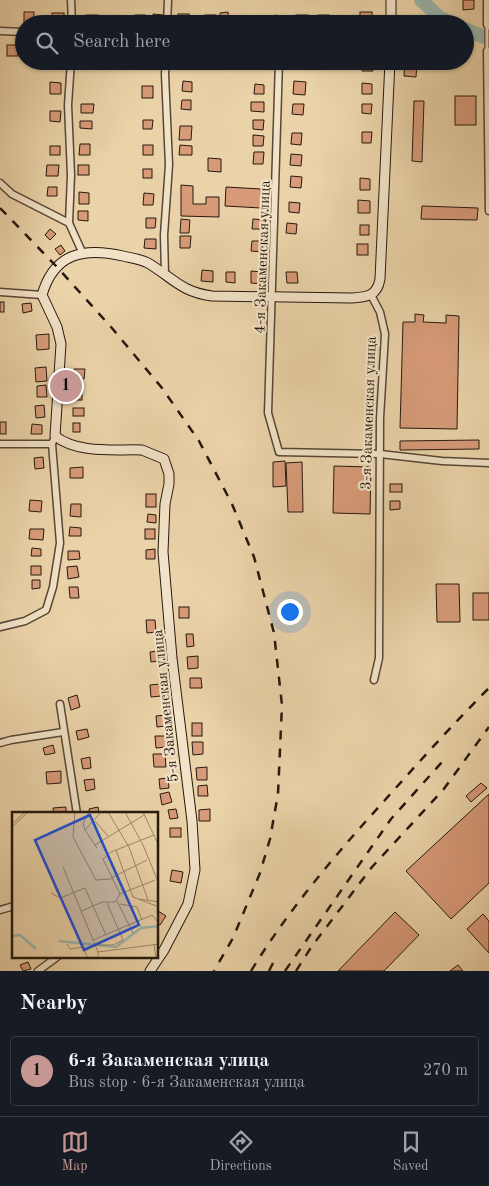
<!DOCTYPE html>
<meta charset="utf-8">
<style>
body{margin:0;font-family:"Old Standard TT",serif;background:#20242c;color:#f1f3f6}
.you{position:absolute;left:289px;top:611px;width:18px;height:18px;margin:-12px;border:4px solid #fff;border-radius:50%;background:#1a73e8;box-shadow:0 0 0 8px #1a73e833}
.badge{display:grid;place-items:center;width:32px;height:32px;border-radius:50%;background:#c59692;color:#111;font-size:16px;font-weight:700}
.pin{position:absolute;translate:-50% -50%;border:2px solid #fff;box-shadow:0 1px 5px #0006}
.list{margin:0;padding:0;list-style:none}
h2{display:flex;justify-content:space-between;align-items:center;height:65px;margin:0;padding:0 20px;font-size:21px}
h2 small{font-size:16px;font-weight:400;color:#9ea1a6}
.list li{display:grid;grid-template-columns:32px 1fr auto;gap:15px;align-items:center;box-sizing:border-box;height:70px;margin:0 10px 10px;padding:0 10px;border:1px solid #363941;border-radius:5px}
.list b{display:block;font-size:19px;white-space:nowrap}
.list p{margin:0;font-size:16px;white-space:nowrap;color:#9ea1a6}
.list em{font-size:16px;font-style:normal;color:#9ea1a6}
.icon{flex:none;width:28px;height:28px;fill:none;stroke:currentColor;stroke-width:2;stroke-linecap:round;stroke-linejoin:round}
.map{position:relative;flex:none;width:489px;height:971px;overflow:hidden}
.search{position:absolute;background:#171b24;box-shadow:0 1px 4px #0004;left:15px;right:15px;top:15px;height:55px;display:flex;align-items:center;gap:12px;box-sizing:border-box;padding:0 18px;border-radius:28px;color:#9ea1a6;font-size:19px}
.sheet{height:145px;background:#171b24}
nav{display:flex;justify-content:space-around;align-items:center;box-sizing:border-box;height:70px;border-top:1px solid #363941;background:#171b24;font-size:14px;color:#9ea1a6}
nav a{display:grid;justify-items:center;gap:2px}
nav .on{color:#c59692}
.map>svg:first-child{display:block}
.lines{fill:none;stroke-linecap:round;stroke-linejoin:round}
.river{stroke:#99b7ae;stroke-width:14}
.building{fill:#d89b79;stroke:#26180e}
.lane-casing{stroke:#574735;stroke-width:5.5}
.street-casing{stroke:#574735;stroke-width:9}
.secondary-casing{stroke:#26180e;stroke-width:11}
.lane{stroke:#f2e2c7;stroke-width:3}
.street{stroke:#f2e2c7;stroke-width:6}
.secondary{stroke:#f2e2c7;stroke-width:9}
.rail{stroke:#26180e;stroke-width:2.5;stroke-dasharray:9 9;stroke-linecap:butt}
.labels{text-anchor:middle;stroke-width:4.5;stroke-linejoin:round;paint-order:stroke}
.street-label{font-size:15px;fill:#26180e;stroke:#f2e2c7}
.inset-river{fill:none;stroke:#99b7ae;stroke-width:2.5}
.inset-road{fill:none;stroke:#9c886b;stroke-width:1}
.view{fill:#1d4ed8;fill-opacity:0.15;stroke:#1d4ed8;stroke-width:2.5}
.inset-edge{fill:none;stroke:#26180e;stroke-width:2.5}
</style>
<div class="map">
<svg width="489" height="971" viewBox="0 0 489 971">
<rect width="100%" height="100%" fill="#ebd3a9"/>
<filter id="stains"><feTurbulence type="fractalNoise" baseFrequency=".004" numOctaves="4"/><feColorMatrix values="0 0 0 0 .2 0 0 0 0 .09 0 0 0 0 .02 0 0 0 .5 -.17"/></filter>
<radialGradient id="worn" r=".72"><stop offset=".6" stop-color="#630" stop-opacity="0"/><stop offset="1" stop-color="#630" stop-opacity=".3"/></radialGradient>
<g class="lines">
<!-- river -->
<g class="river">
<path d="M421,0L439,17L454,24"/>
<path d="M465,29L489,39"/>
</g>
</g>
<!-- building -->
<g class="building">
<path d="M463,0H474V9L463,10Z"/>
<rect x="24" y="12" width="10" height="12"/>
<path d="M228,12L229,24H221L220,13Z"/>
<rect x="360" y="12" width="12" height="12"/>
<rect x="52" y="13" width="12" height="11"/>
<path d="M153,14L163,15V24H153Z"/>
<rect x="178" y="14" width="11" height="10"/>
<rect x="86" y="15" width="12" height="9"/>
<rect x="135" y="15" width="10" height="9"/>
<rect x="205" y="15" width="11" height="9"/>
<path d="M275,15L282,16L281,24H274Z"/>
<rect x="296" y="15" width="12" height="9"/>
<rect x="318" y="15" width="11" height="9"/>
<path d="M118,16H129L128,24H118Z"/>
<rect x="252" y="16" width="8" height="8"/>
<path d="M334,16L344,17L343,24H333Z"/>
<rect x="102" y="17" width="10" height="7"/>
<path d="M285,17L294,18V24H285Z"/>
<rect x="7" y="45" width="11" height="11"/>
<rect x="141" y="61" width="10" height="3"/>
<path d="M253,61H263V68L253,67Z"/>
<path d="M293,61H306V66L293,67Z"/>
<path d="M363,61H373V71H362Z"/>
<path d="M405,61H417L416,77L404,76Z"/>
<path d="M183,81L192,82V92L182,91Z"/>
<path d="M294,81L306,82L305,95L293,94Z"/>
<path d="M50,82L61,83V94H50Z"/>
<path d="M362,83L372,84V94H362Z"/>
<path d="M255,84L264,85V94H254Z"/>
<rect x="142" y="86" width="11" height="12"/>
<rect x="455" y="96" width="21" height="29"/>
<path d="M182,100H191V110L181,109Z"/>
<path d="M414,101H424L422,162L412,161Z"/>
<path d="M251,102H264V112L251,111Z"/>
<path d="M81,104H94L93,113H81Z"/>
<path d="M293,104H304L303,115L292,114Z"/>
<path d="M362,104H372L371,114L362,113Z"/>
<path d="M50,111H61L60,122L50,121Z"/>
<path d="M143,120H153L152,129H143Z"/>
<path d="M253,120H264L263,130L253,129Z"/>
<path d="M80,121H92V129L80,128Z"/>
<path d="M180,126H192L191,140H179Z"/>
<path d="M362,132H372L371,143H362Z"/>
<path d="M292,133H302L301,145L291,144Z"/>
<path d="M253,135L264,136L263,146H253Z"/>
<path d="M80,144H90V155H79Z"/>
<rect x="143" y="145" width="10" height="10"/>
<path d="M180,145L192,146V155H179Z"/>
<rect x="50" y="146" width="10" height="9"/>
<path d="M254,152H264L263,164H253Z"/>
<path d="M291,154L302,155L301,166L290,165Z"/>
<path d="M208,158L221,159V172L208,171Z"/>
<path d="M47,165H59L58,176H46Z"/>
<rect x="78" y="165" width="11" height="10"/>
<rect x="143" y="169" width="9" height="9"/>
<path d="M291,176L302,177L301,188L290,187Z"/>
<path d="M360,178L370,179V190H360Z"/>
<path d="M181,185L193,186V204H206V197H219V217L181,216Z"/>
<path d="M48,187H57V196H47Z"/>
<path d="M226,187L261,189V208L225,206Z"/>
<path d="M79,192L89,193V204H79Z"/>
<path d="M144,193L154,194L153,205H143Z"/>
<path d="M358,200L370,201V213H358Z"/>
<path d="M289,202L300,203L299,213L289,212Z"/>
<path d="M422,206L478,208L477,220L421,219Z"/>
<path d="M78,211H88V221L78,220Z"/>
<path d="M146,218H156L155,228H146Z"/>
<path d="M181,219L190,220L189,233H180Z"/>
<path d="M253,219L266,220L265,229H252Z"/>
<path d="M287,223L297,224L296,234L286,233Z"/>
<rect x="360" y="225" width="9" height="10"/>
<path d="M50,229L56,234L50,240L45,235Z"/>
<path d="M180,236H191L190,248H180Z"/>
<path d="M145,239H156V249L144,248Z"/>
<path d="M252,241H263V252L251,251Z"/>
<rect x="357" y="244" width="11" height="11"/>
<path d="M61,245L65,251L60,255L55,249Z"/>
<path d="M202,270L213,271V282L201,281Z"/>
<path d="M251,271L262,272V284L251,283Z"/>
<path d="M226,272H235V283L226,282Z"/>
<path d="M286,272H297L298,283H287Z"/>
<rect x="0" y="302" width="4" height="10"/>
<path d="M31,303L32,311L23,313L22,304Z"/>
<path d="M415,314L424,315L423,322L446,323V315L459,316L457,429L400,428L403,322H415Z"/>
<path d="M49,334V349L37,350L36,335Z"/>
<path d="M46,367L47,381L36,382L35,368Z"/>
<path d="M74,369H85L84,379H74Z"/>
<path d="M46,385L47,397H37V386Z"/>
<rect x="73" y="390" width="9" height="10"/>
<path d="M44,405L45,417L36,418L35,406Z"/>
<rect x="73" y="408" width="11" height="8"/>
<rect x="0" y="422" width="6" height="12"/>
<rect x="73" y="423" width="7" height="9"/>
<path d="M32,424L42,425V434H31Z"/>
<path d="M479,440V449L400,450V441Z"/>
<path d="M43,457L44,468L35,469L34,458Z"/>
<path d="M285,461L286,486L273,487V462Z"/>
<path d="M302,462L303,512H288L286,463Z"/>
<path d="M334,466L371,467L370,514L333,513Z"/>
<path d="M83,467V478H70V468Z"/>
<rect x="390" y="484" width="12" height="8"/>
<rect x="146" y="494" width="10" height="13"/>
<path d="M30,500L42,501L41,512L29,511Z"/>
<path d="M390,501H400V509L390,510Z"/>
<path d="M71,504H81V517L70,516Z"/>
<path d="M148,514L156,515V523L147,522Z"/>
<path d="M70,527L81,528V536H69Z"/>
<path d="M30,529H44L43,540L29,539Z"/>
<rect x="145" y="529" width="10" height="10"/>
<path d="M32,548L41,549V556H31Z"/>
<path d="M155,549V559H146V550Z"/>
<path d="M68,551H79L80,559L68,560Z"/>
<rect x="31" y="566" width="10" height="9"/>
<path d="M77,566L79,577L68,579L67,567Z"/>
<path d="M32,580H40V588L32,589Z"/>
<path d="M436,584H459L460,622H437Z"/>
<path d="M69,587H78L79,598H70Z"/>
<rect x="473" y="593" width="16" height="27"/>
<rect x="179" y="607" width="10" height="11"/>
<path d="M146,620H155L156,632L147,633Z"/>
<path d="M186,634H193L194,646L187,647Z"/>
<path d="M158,651L159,661L151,662L150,652Z"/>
<path d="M198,656V668L188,669L187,657Z"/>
<path d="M190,678H201L202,688H190Z"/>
<path d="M160,684L161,696L151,697L150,685Z"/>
<path d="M77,695L80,707L71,710L68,698Z"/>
<path d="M165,715V726L157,727L156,716Z"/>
<rect x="192" y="723" width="10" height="13"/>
<path d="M87,729L89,737L78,740L76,731Z"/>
<path d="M155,736H166V747L156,748Z"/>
<path d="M192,742H203V754L193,755Z"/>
<path d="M53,745L55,753L45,755L43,748Z"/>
<path d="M153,754H165L166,767H154Z"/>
<path d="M90,757L91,768L83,769L81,759Z"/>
<path d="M207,767V780H197L196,768Z"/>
<path d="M61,771V783L47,784L46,772Z"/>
<path d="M168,778L169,788L160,789L159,779Z"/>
<path d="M94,779L95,789L86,791L84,780Z"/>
<path d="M481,783L487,788L471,802L466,796Z"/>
<path d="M207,785L208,796H198V786Z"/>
<path d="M169,792L172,802L162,805L160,794Z"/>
<path d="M489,794V883L451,919L406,871Z"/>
<path d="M66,807V814H54L53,808Z"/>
<path d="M98,807L99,814H90L89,809Z"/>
<path d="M176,809L178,818L170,819L168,810Z"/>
<path d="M210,809V821H199V810Z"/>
<rect x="170" y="828" width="11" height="9"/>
<path d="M172,870L183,872L181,883L170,881Z"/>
<path d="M158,911L166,916L160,925L158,924Z"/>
<path d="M395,912L419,935L384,971H338Z"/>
<path d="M483,914L489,921V953L467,929Z"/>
<path d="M28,962L31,969L23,971L20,965Z"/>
<path d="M458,965L463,971H450Z"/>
</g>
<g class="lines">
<defs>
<path id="lane" d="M487,51V25"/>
<g id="street">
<path d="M71,0L72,24"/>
<path d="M487,0V25L489,26"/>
<path d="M167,24L168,0"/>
<path d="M0,31L24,32"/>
<path d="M487,51L489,211"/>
<path d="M71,61L68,105L71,175L69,223L83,254"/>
<path d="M279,61L268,413L279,452L380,454L442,461L489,463"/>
<path d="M0,183L12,194L69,223"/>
<path d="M165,275L164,235L169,165L165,74L166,61"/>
<path d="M0,292L42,295"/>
<path d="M371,295L380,312L385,334L380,418L379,658L374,680"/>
<path d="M0,444H52"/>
<path d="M0,627L25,621L46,610L53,587L60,543L52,444L55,436"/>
<path d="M60,704L77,814"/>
<path d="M0,743L11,740L63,732"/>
<path d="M0,910L14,906"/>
<path d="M38,971L57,957"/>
</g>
<g id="secondary">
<path d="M391,0V24"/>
<path d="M150,971L164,950L188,904L195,870L192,821L172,658L163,552L165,504L169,484V474L164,459L142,450C114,449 78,454 55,436L61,344L57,327L42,295C54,253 84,247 123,256C131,258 141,259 148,263C173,278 181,292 212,296L351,298C366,297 377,297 380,279L390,61"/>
</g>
</defs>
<!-- lane casing -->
<use href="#lane" class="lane-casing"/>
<!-- street casing -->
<use href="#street" class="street-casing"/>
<!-- secondary casing -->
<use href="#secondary" class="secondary-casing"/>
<!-- lane -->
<use href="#lane" class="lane"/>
<!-- street -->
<use href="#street" class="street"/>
<!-- secondary -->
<use href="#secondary" class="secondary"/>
<!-- rail -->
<g class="rail">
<path d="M0,208L57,267L111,327L162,388L199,441L232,504L254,557L274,633L282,705L278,794L270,839L260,873L233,938L214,971"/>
<path d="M251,971C289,909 336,854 385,800C419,762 453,724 489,688"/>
<path d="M269,971L277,955"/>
<path d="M285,971L391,819L442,762"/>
<path d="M296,971L312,946L372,867L443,790L489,727"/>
</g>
</g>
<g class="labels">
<!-- street labels -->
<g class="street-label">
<text transform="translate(262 257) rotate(-88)" y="5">4-я Закаменская улица</text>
<text transform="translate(368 413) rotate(-88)" y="5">3-я Закаменская улица</text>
<text transform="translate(165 706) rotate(-96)" y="5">5-я Закаменская улица</text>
</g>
</g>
<!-- overview -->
<g transform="translate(12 812)">
<rect width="146" height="146" fill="#ebd3a9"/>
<path class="inset-river" d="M0,124L8,123L24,137M47,129L104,135L129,116L147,114"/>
<path class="inset-road" d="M63,0L61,25L84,68L99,67M96,0L117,35L136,88M113,0L131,33L147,72M131,0L147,34M83,9L96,24M0,12L13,0M0,15L16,0M73,18L71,11L77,0M83,33L132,3M85,36L73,18L89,0M104,38L121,85L147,95M51,55L86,140V147M99,66L135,48M42,73L70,132M39,81L48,86L73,76L94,123M108,82L91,47L99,40L142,23M108,82L143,68M127,87L147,90M105,89L121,121M108,92L125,95L130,108M70,99L90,90H103L108,82M81,128L140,103L147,111M55,132L58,137L71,135L76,147M142,132L144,147M83,133H101L111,128L95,91M86,140L147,132"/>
<path class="view" d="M78,3L127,113L72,138L23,28Z"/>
<rect width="146" height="146" class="inset-edge"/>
</g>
<rect width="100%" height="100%" filter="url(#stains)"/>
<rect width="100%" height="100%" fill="url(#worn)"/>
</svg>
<div class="you"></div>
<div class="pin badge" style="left:66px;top:386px">1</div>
<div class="search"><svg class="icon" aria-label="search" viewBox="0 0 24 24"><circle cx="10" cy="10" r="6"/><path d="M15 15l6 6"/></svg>Search here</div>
</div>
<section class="sheet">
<h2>Nearby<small></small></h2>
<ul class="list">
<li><span class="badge">1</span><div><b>6-я Закаменская улица</b><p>Bus stop · 6-я Закаменская улица</p></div><em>270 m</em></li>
</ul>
</section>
<nav>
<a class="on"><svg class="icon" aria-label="map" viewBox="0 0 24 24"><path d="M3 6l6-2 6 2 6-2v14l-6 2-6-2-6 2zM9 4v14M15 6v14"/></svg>Map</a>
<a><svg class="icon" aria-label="directions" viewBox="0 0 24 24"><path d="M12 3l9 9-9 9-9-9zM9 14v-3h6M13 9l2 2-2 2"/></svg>Directions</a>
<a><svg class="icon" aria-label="saved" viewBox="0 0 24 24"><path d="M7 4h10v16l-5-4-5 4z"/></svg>Saved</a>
</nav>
